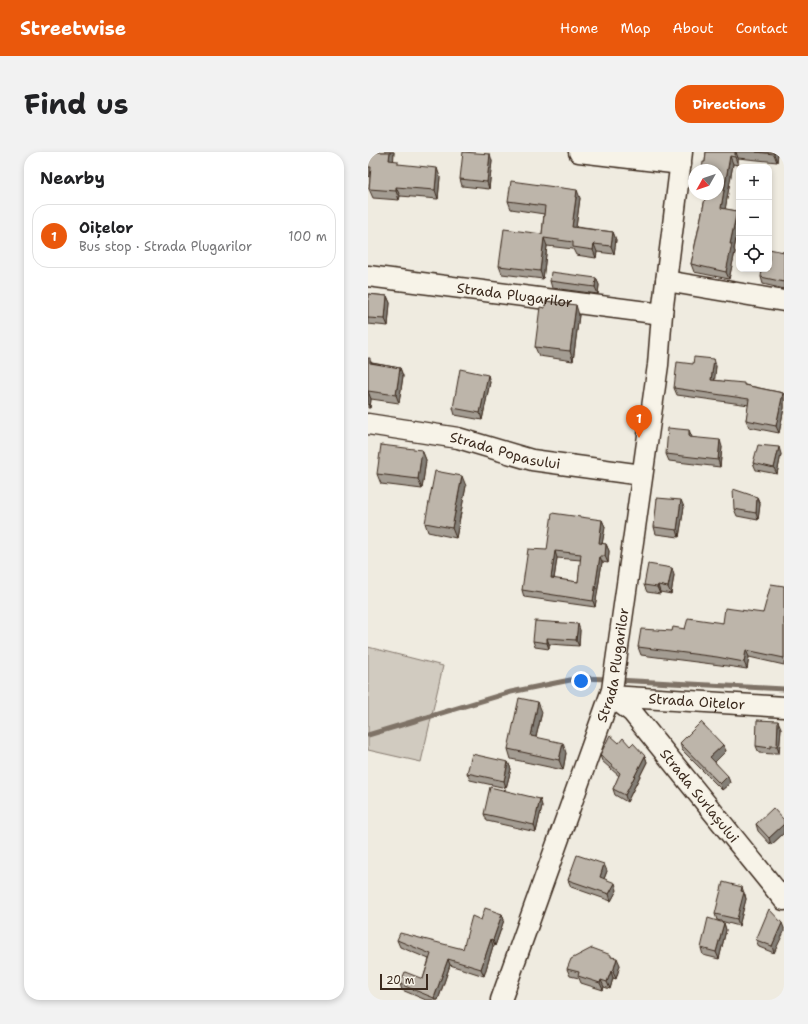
<!DOCTYPE html>
<meta charset="utf-8">
<style>
body{margin:0;font-family:"Shantell Sans",sans-serif;background:#f2f2f2;color:#202124}
.controls{position:absolute;right:12px;top:12px;display:grid;overflow:hidden;border-radius:8px;box-shadow:0 2px 6px #0003}
.controls button{width:36px;height:36px;display:grid;place-items:center;padding:0;border:0;border-bottom:1px solid #e0e0e0;background:#fff;color:#202124;font:20px sans-serif}
.compass{position:absolute;left:320px;top:12px;width:36px;height:36px;border-radius:50%;background:#fff;box-shadow:0 2px 6px #0003;rotate:230deg}
.scale{position:absolute;left:12px;bottom:10px;width:48px;box-sizing:border-box;padding-left:4px;border:2px solid #3b2a1e;border-top:0;font-size:11px;line-height:14px;white-space:nowrap;color:#3b2a1e;-webkit-text-stroke:3px #f7f3e8;paint-order:stroke}
.you{position:absolute;left:213px;top:529px;width:14px;height:14px;margin:-10px;border:3px solid #fff;border-radius:50%;background:#1a73e8;box-shadow:0 0 0 6px #1a73e833}
.badge{display:grid;place-items:center;width:26px;height:26px;border-radius:50%;background:#ea580c;color:#fff;font-size:13px;font-weight:700}
.pin{position:absolute;translate:-50% -33px;filter:drop-shadow(0 1px 2px #0008)}
.pin::after{content:'';position:absolute;top:21px;width:14px;height:12px;background:inherit;clip-path:polygon(0 0,100% 0,50% 100%)}
.list{margin:0;padding:0;list-style:none}
h2{display:flex;justify-content:space-between;align-items:center;height:52px;margin:0;padding:0 16px;font-size:17px}
h2 small{font-size:13px;font-weight:400;color:#757577}
.list li{display:grid;grid-template-columns:26px 1fr auto;gap:12px;align-items:center;box-sizing:border-box;height:64px;margin:0 8px 8px;padding:0 8px;border:1px solid #e0e0e0;border-radius:16px}
.list b{display:block;font-size:15px;white-space:nowrap}
.list p{margin:0;font-size:13px;white-space:nowrap;color:#757577}
.list em{font-size:13px;font-style:normal;color:#757577}
.icon{flex:none;width:22px;height:22px;fill:none;stroke:currentColor;stroke-width:2;stroke-linecap:round;stroke-linejoin:round}
.map{position:relative;flex:none;width:416px;height:848px;overflow:hidden;border-radius:16px}
header{display:flex;align-items:center;gap:24px;box-sizing:border-box;height:56px;padding:0 20px;background:#ea580c;color:#fff}
header strong{font-size:19px}
nav{display:flex;gap:22px;margin-inline-start:auto;font-size:14px}
.intro{display:flex;align-items:center;justify-content:space-between;box-sizing:border-box;height:96px;padding:0 24px}
h1{margin:0;font-size:28px}
.button{padding:10px 18px;border-radius:16px;background:#ea580c;color:#fff;font-size:14px;font-weight:700}
main{display:flex;gap:24px;padding:0 24px}
aside{flex:1;background:#fff;border-radius:16px;box-shadow:0 2px 6px #0003}
.map>svg:first-child{display:block}
.green{fill:#d1cbc0;stroke:#867a6f}
.lines{fill:none;stroke-linecap:round;stroke-linejoin:round}
.stream{stroke:#7e7266;stroke-width:5}
.minor-casing{stroke:#3b2a1e;stroke-width:23}
.minor{stroke:#f7f3e8;stroke-width:20}
.wall{fill:#a39c92;stroke:#3b2a1e;fill-rule:evenodd}
.shaded-wall{fill:#847f77;stroke:#3b2a1e}
.building{fill:#bdb5aa;stroke:#3b2a1e;fill-rule:evenodd}
.labels{text-anchor:middle;stroke-width:4;stroke-linejoin:round;paint-order:stroke}
.street-label{font-size:14px;fill:#3b2a1e;stroke:#f7f3e8}
</style>
<header>
<strong>Streetwise</strong>
<nav><a>Home</a><a>Map</a><a>About</a><a>Contact</a></nav>
</header>
<div class="intro"><h1>Find us</h1><a class="button">Directions</a></div>
<main>
<aside>
<h2>Nearby<small></small></h2>
<ul class="list">
<li><span class="badge">1</span><div><b>Oițelor</b><p>Bus stop · Strada Plugarilor</p></div><em>100 m</em></li>
</ul>
</aside>
<div class="map">
<svg width="416" height="848" viewBox="0 0 416 848">
<rect width="100%" height="100%" fill="#efebe0"/>
<filter id="ink" filterUnits="userSpaceOnUse"><feTurbulence type="fractalNoise" baseFrequency=".025" numOctaves="2"/><feDisplacementMap in="SourceGraphic" scale="8" xChannelSelector="R" yChannelSelector="G"/><feConvolveMatrix kernelMatrix="1 2 1 2 8 2 1 2 1" color-interpolation-filters="sRGB"/></filter>
<g filter="url(#ink)">
<!-- green -->
<path class="green" d="M0,495L75,514L53,610L0,598Z"/>
<g class="lines">
<!-- stream -->
<g class="stream">
<path d="M249,528L416,537"/>
<path d="M0,583L143,540L212,526L241,527"/>
</g>
<defs>
<g id="minor">
<path d="M211,0L313,12"/>
<path id="s1" d="M0,124L294,162"/>
<path d="M298,129L416,149"/>
<path id="s2" d="M0,272L90,286L164,308L274,323"/>
<path id="s3" d="M243,544L264,560L416,748"/>
<path id="s4" d="M243,544L416,555"/>
<path id="s5" d="M133,848L244,538L290,213L294,162L314,0"/>
</g>
</defs>
<!-- minor casing -->
<use href="#minor" class="minor-casing"/>
<!-- minor -->
<use href="#minor" class="minor"/>
</g>
<!-- wall -->
<g class="wall">
<path d="M0,0H26L25,8L31,13L72,25L70,47L32,44L31,48L5,46L1,37L2,25L0,24Z"/>
<path d="M338,0H410L409,10L370,6V13L365,12L357,57L369,59L371,64V74L366,97L367,100L361,127L326,120L323,112L338,42H350L337,10Z"/>
<path d="M124,9L121,37L94,34L92,27Z"/>
<path d="M212,46L208,75L245,80L248,88L246,102L229,100L228,106L208,103L205,97L179,94L175,127L134,122L131,114L174,82L176,62L143,57L140,49Z"/>
<path d="M416,100V137L395,132L393,125Z"/>
<path d="M228,126L231,133L230,142L184,136L182,129Z"/>
<path d="M0,142L19,144L22,151L20,174L0,172Z"/>
<path d="M211,163L205,209L171,204L167,195Z"/>
<path d="M0,206L4,211L32,216L35,224L31,251L3,247L2,256H0Z"/>
<path d="M325,212L348,214L346,228L377,233L415,241L416,243V256L411,281L381,275L378,268L381,253L309,243L306,236Z"/>
<path d="M122,230L114,268L87,263L85,256Z"/>
<path d="M324,286L354,295L352,315L301,309L298,302Z"/>
<path d="M54,298L58,308L54,337L13,332L9,322Z"/>
<path d="M413,302L409,322L388,318L385,311Z"/>
<path d="M98,334L88,386L60,380L57,371Z"/>
<path d="M389,345L392,352L390,368L369,364L366,357Z"/>
<path d="M316,355L311,385L288,382L286,375Z"/>
<path d="M234,368L237,375L234,392H238L241,399L240,411L234,410L227,455L156,445L154,438L179,398ZM189,406L213,408L210,430L186,427Z"/>
<path d="M306,423L303,442L292,440V442L279,440L276,433Z"/>
<path d="M416,434V513L381,505L379,517L352,513L273,503L270,495L304,479L355,471L395,461Z"/>
<path d="M212,478L211,494L181,492V497L167,495L165,489Z"/>
<path d="M174,560L168,585L198,601L195,618L143,607L140,597Z"/>
<path d="M413,576L411,601H405V602L391,601L388,594Z"/>
<path d="M251,591L262,594L277,604L279,610L259,650L247,643L245,637L251,624L234,609L232,603Z"/>
<path d="M312,591L355,593L358,599L347,610L362,631L354,638L314,598Z"/>
<path d="M140,610L143,617L138,636L102,628L99,621Z"/>
<path d="M172,647L174,654L168,680L119,669L116,662Z"/>
<path d="M416,668V681L403,693L390,679L388,672Z"/>
<path d="M239,719L236,727L249,738L243,749L203,735L200,728Z"/>
<path d="M377,742L378,747L371,774L349,768L347,762Z"/>
<path d="M134,762L136,768L127,794H125L116,824L82,813L70,848H58L34,838L32,832L55,827L61,807L32,795L29,788L95,797L113,768Z"/>
<path d="M356,771L358,778L351,807L335,803L333,796Z"/>
<path d="M416,776L406,801L391,795L388,788Z"/>
<path d="M244,805L252,813L248,827L245,826L242,837L236,835L235,838L213,831L211,826L202,824L199,817Z"/>
</g>
<!-- shaded-wall -->
<g class="shaded-wall">
<path d="M22,0H26L25,18L21,8Z"/>
<path d="M367,0H368L370,6V13L367,5Z"/>
<path d="M406,0H410L409,10L406,2Z"/>
<path d="M122,2L124,9L121,37L119,30Z"/>
<path d="M362,4L365,12L356,64L353,56Z"/>
<path d="M69,16L72,25L70,47L67,38Z"/>
<path d="M28,35L32,44L31,48L28,39Z"/>
<path d="M209,38L212,46L207,83L204,75Z"/>
<path d="M369,59L371,64V74L366,97L367,100L361,127L358,120L362,92Z"/>
<path d="M245,80L248,88L246,102L243,94Z"/>
<path d="M176,86L179,94L175,127L172,119Z"/>
<path d="M226,92L229,100L228,106L225,98Z"/>
<path d="M228,126L231,133L230,142L227,135Z"/>
<path d="M19,144L22,151L20,174L17,167Z"/>
<path d="M208,153L211,163L205,209L202,199Z"/>
<path d="M346,207L348,214L346,235L343,228Z"/>
<path d="M32,216L35,224L31,251L28,243Z"/>
<path d="M120,223L122,230L114,268L112,261Z"/>
<path d="M0,239L3,247L2,256L0,251Z"/>
<path d="M415,241L416,243V256L411,281L408,274Z"/>
<path d="M321,278L324,285L323,292L321,285Z"/>
<path d="M352,288L354,295L352,315L350,308Z"/>
<path d="M411,295L413,302L409,322L406,316Z"/>
<path d="M54,298L58,308L54,337L50,327Z"/>
<path d="M94,324L98,334L88,386L84,376Z"/>
<path d="M389,345L392,352L390,368L388,361Z"/>
<path d="M313,348L316,355L311,385L309,378Z"/>
<path d="M234,368L237,375L233,398L231,391Z"/>
<path d="M238,392L241,399L240,411L237,404Z"/>
<path d="M187,399L189,406L185,433L183,426Z"/>
<path d="M232,404L234,410L227,455L225,449Z"/>
<path d="M304,416L306,423L303,442L300,435Z"/>
<path d="M290,433L292,440V442L289,435Z"/>
<path d="M210,472L212,478L211,494L208,488Z"/>
<path d="M179,486L181,492V497L179,491Z"/>
<path d="M378,498L381,505L379,517L376,510Z"/>
<path d="M170,550L174,560L166,593L163,584Z"/>
<path d="M410,569L413,576L411,601L409,594Z"/>
<path d="M195,591L198,601L195,618L191,608Z"/>
<path d="M355,593L358,599L345,612L342,605Z"/>
<path d="M277,604L279,610L259,650L257,643Z"/>
<path d="M140,610L143,617L138,636L136,629Z"/>
<path d="M360,624L362,631L354,638L352,632Z"/>
<path d="M172,647L174,654L168,680L166,673Z"/>
<path d="M416,672V681L403,693L401,686Z"/>
<path d="M236,712L239,719L234,732L232,725Z"/>
<path d="M247,731L249,738L243,749L241,742Z"/>
<path d="M374,735L378,747L371,774L369,767Z"/>
<path d="M134,762L136,768L127,794L125,788Z"/>
<path d="M356,771L358,778L351,807L348,800Z"/>
<path d="M414,771L416,776V780L406,801L404,794Z"/>
<path d="M123,787L125,794L116,824L113,817Z"/>
<path d="M249,806L252,813L248,827L245,820Z"/>
<path d="M80,807L82,813L70,848H67L66,846Z"/>
<path d="M243,819L245,826L242,837L239,830Z"/>
<path d="M233,828L236,835L235,838L232,831Z"/>
</g>
<!-- building -->
<g class="building">
<path d="M0,0H22L21,8L30,9V12L69,16L67,38L28,35V39L1,37L3,15H0Z"/>
<path d="M95,0L122,2L119,30L92,27Z"/>
<path d="M338,0H367V5L362,4L353,56L369,59L362,92H364L358,120L323,112L338,42H350V18H334L335,10H337Z"/>
<path d="M388,0H406V2Z"/>
<path d="M143,29L209,38L204,75L245,80L243,94L226,92L225,98L205,95V90L176,86L172,119L131,114L136,77L174,82L177,54L140,49Z"/>
<path d="M401,97L416,100V130L393,125L394,117H401Z"/>
<path d="M183,120L228,126L227,135L182,129Z"/>
<path d="M0,142L19,144L17,167L0,166Z"/>
<path d="M178,149L208,153L202,199L167,195L172,155L177,156Z"/>
<path d="M326,205L346,207L343,228L376,231V233L415,241L408,274L378,268L381,247L306,236L309,210L325,212Z"/>
<path d="M0,206H2V211L32,216L28,243L0,239Z"/>
<path d="M92,217L120,223L112,261L85,256Z"/>
<path d="M300,276L321,278V285L352,288L350,308L298,302Z"/>
<path d="M13,293L54,298L50,327L9,322Z"/>
<path d="M390,293L411,295L406,316L385,311Z"/>
<path d="M67,319L94,324L84,376L57,371Z"/>
<path d="M365,337L389,345L388,361L366,357Z"/>
<path d="M289,346L313,348L309,378L286,375Z"/>
<path d="M184,361L234,368L231,391L238,392L237,404H232L225,449L154,438L160,397L179,398ZM187,399L213,402L210,430L183,426Z"/>
<path d="M280,412L304,416L300,435L290,433L289,435L276,433Z"/>
<path d="M403,432L416,434V506L378,498L376,510L349,505L270,495L273,477L304,479L305,475L317,477L320,466L355,471L357,456L395,461Z"/>
<path d="M167,469L210,472L208,488L179,486V491L165,489Z"/>
<path d="M151,546L170,550L163,584L195,591L191,608L140,597Z"/>
<path d="M389,568L410,569L409,594H402V596L388,594Z"/>
<path d="M333,570L355,593L342,605L360,624L352,632L312,591Z"/>
<path d="M242,583L251,591L255,586L262,594L265,591L277,604L257,643L245,637L252,621L232,603Z"/>
<path d="M104,602L140,610L136,629L99,621Z"/>
<path d="M122,635L172,647L166,673L116,662Z"/>
<path d="M405,656L416,668V672L401,686L388,672Z"/>
<path d="M209,703L236,712L232,725L247,731L241,742L200,728Z"/>
<path d="M355,730L374,735L373,739L376,740L369,767L347,762Z"/>
<path d="M117,756L134,762L125,788L123,787L113,817L80,807L66,846L32,832L37,820L55,827L63,802L29,788L32,781L95,797L104,764L113,768Z"/>
<path d="M401,757L414,771L404,794L388,788Z"/>
<path d="M340,766L356,771L348,800L333,796Z"/>
<path d="M224,796L243,803V805L249,806L245,820L243,819L239,830L233,828L232,831L210,824L211,820L199,817L203,807Z"/>
</g>
</g>
<g class="labels">
<!-- street labels -->
<g class="street-label">
<text dy="5" stroke="none"><textPath href="#s1" startOffset="148">Strada Plugarilor</textPath></text>
<text dy="5" stroke="none"><textPath href="#s2" startOffset="140">Strada Popasului</textPath></text>
<text dy="5" stroke="none"><textPath href="#s5" startOffset="354">Strada Plugarilor</textPath></text>
<text dy="5" stroke="none"><textPath href="#s4" startOffset="86">Strada Oițelor</textPath></text>
<text dy="5" stroke="none"><textPath href="#s3" startOffset="134">Strada Surlașului</textPath></text>
</g>
</g>
</svg>
<div class="controls">
<button>+</button>
<button>−</button>
<button><svg class="icon" aria-label="locate" viewBox="0 0 24 24"><circle cx="12" cy="12" r="6"/><path d="M12 2v4M12 18v4M2 12h4M18 12h4"/></svg></button>
</div>
<svg class="compass" viewBox="-18 -18 36 36"><path d="M0-13l5 13h-10z" fill="#e53935"/><path d="M0 13l5-13h-10z" fill="#757577"/></svg>
<div class="scale">20 m</div>
<div class="you"></div>
<div class="pin badge" style="left:271px;top:286px">1</div>
</div>
</main>
